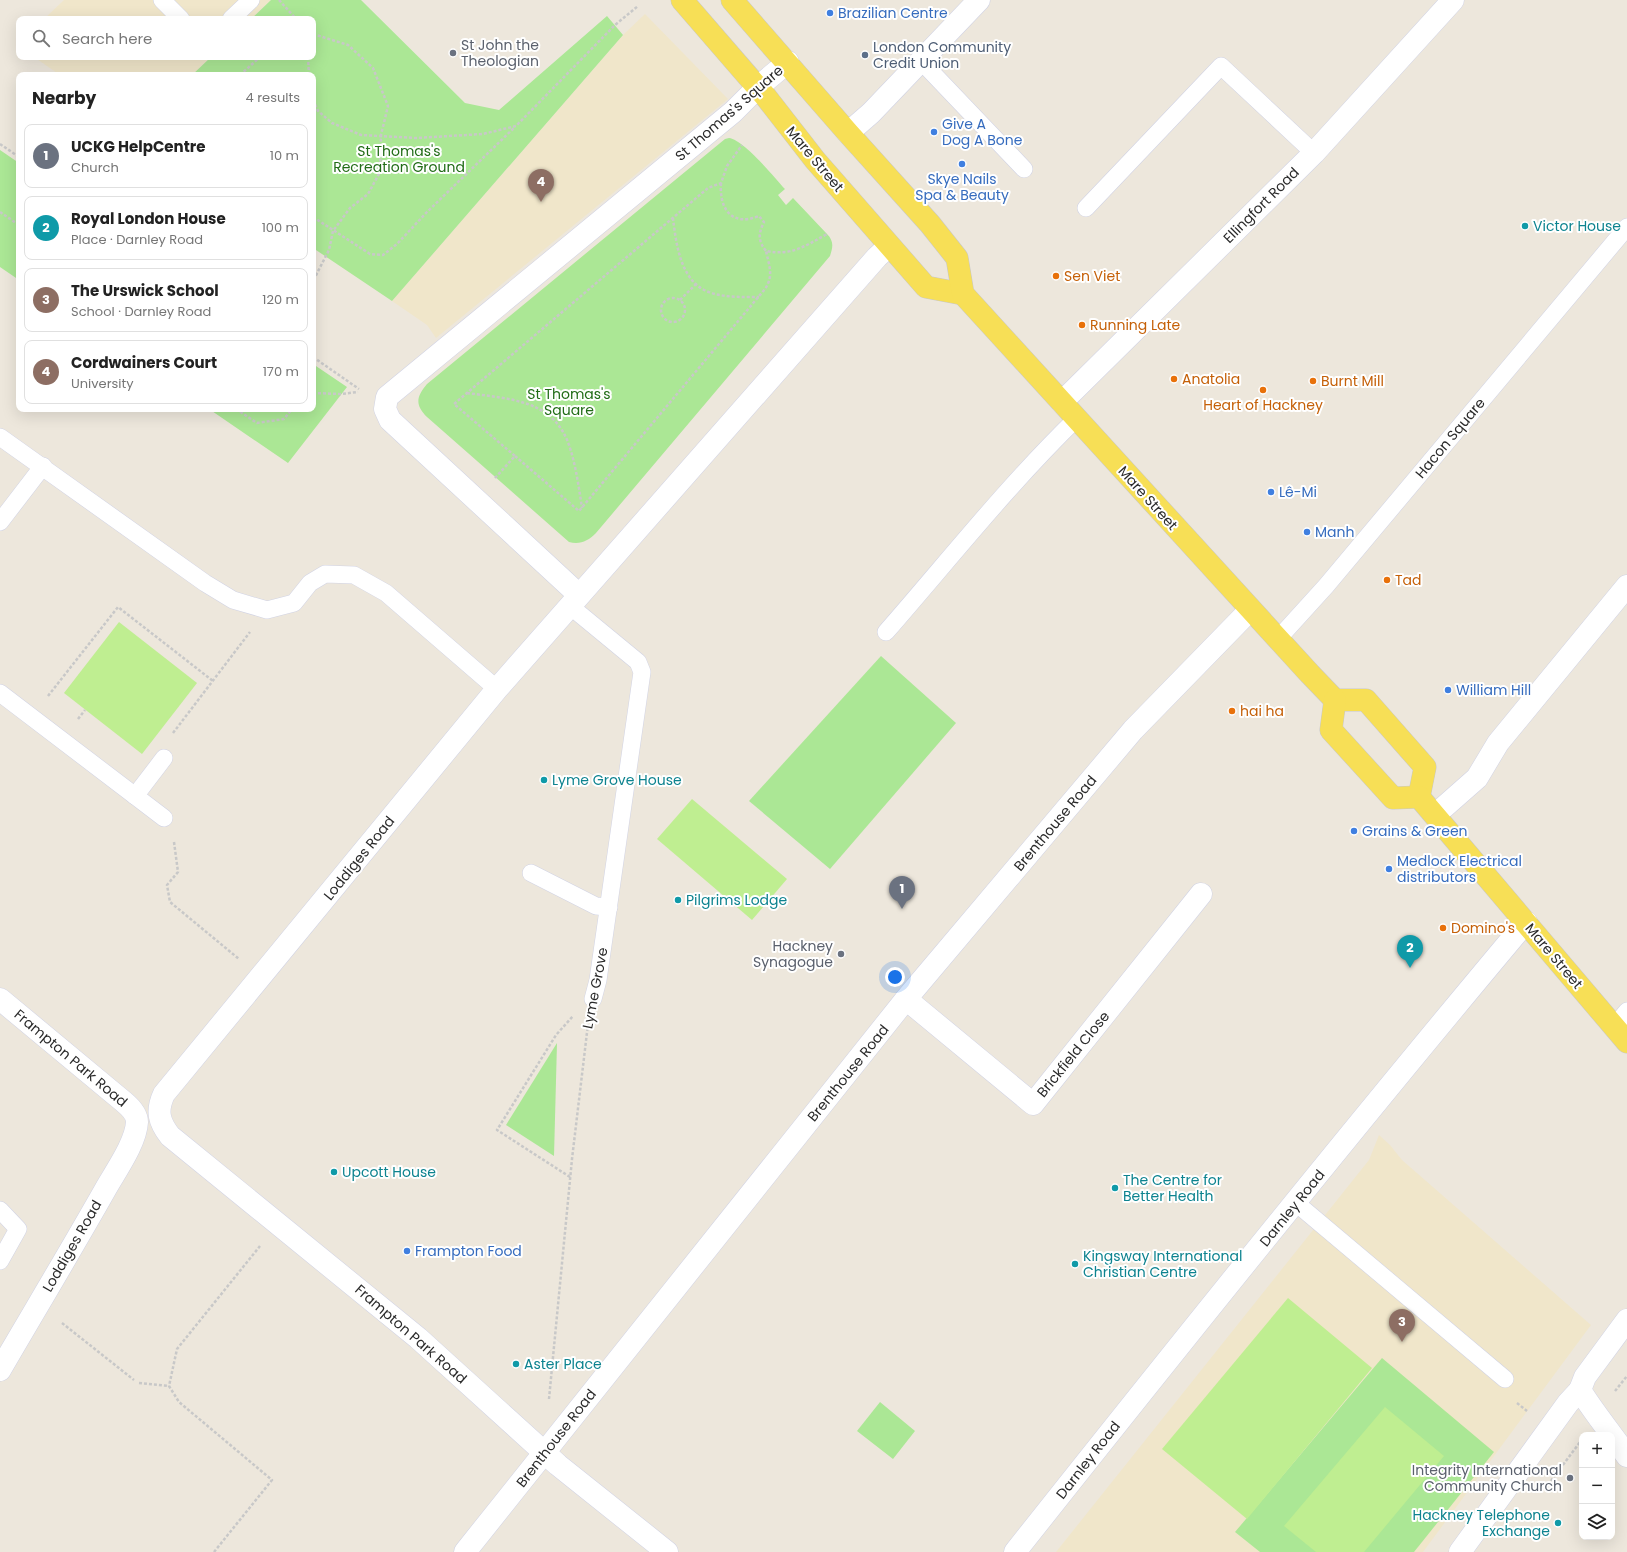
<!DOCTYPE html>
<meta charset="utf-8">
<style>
body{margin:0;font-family:Poppins,sans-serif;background:#f2f2f2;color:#222}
.controls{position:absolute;right:12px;bottom:12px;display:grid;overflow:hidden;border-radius:8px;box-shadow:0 4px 16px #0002}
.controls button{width:36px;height:36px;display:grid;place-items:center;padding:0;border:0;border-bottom:1px solid #e0e0e0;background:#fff;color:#222;font:20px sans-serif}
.you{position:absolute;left:895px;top:977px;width:14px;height:14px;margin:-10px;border:3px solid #fff;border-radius:50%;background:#1a73e8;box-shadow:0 0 0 6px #1a73e833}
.badge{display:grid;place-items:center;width:26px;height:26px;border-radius:50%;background:#b45309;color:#fff;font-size:13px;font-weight:700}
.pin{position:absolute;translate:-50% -33px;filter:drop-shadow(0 1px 2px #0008)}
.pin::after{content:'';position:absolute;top:21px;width:14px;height:12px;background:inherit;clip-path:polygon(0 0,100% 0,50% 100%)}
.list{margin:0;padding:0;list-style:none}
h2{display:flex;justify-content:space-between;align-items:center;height:52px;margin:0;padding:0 16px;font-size:17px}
h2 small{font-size:13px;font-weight:400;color:#767676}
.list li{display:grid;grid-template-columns:26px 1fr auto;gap:12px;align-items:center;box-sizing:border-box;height:64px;margin:0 8px 8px;padding:0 8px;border:1px solid #e0e0e0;border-radius:8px}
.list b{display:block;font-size:15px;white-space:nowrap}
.list p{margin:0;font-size:13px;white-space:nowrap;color:#767676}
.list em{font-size:13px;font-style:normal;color:#767676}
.icon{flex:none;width:22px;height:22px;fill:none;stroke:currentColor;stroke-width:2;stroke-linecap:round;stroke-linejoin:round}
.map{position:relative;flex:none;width:1627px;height:1552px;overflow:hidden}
.search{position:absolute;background:#fff;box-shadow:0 4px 16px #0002;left:16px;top:16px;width:300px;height:44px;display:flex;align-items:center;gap:10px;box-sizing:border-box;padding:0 14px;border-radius:8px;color:#767676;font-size:15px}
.panel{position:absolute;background:#fff;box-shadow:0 4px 16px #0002;left:16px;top:72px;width:300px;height:340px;border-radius:8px}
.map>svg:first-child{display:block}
.education{fill:#f0e6ca}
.green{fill:#abe795}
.pitch{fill:#bfee91}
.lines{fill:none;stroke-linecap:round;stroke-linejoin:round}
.lane-casing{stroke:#d1d3e4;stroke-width:18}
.street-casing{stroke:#d1d3e4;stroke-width:23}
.secondary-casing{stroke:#d1d3e4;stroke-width:23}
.primary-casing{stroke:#c8c8c8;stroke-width:23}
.path{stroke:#c8c8c8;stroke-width:2.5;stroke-dasharray:3 2;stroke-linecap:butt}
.lane{stroke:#fff;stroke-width:17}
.street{stroke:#fff;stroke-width:22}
.secondary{stroke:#fff;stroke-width:22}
.primary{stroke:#f7df56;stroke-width:22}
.shop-dot{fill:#3f7fe0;stroke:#fff;stroke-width:1.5}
.worship-dot{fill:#6b7280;stroke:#fff;stroke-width:1.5}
.service-dot{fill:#5c6f8a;stroke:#fff;stroke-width:1.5}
.culture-dot{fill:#0f9aa8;stroke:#fff;stroke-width:1.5}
.food-dot{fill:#e8710a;stroke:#fff;stroke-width:1.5}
.labels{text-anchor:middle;stroke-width:4;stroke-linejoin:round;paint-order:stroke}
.shop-label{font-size:14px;fill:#366cbe;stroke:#fff;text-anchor:start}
.worship-label{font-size:14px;fill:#5b616d;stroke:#fff;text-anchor:end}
.service-label{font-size:14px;fill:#4e5e75;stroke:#fff;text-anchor:start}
.street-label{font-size:14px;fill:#2a2a2a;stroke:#fff}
.park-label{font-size:14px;fill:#216c16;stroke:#fff}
.culture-label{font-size:14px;fill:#0d838f;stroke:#fff;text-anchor:start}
.food-label{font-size:14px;fill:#c56008;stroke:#fff;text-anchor:start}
</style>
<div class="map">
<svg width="1627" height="1552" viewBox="0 0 1627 1552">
<rect width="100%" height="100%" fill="#ede7dc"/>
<!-- education -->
<g class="education">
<path d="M64,0H271L251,19H44Z"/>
<path d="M645,14L728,99L436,338L427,325L392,301L623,35Z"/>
<path d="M34,57H211L192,75H60Z"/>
<path d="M1379,1135L1390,1145L1402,1160L1591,1325L1423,1552H1056L1369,1160Z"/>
</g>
<!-- green -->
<g class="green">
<path d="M271,0H361L465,103L499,110L607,16L623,35L392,301L313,248V75H192L211,57H313V19H251Z"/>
<path d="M729,138C744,140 774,177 785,189L778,195L786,205L793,198L827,234C834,241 833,247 830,256L596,533C588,541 580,545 569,542L427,417C415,405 416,397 427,384L725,139Z"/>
<path d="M0,150L19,163V280L0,267Z"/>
<path d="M313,364L347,387L288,463L209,409H313Z"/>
<path d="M881,656L956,723L830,869L749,801Z"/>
<path d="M557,1043L554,1156L506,1125Z"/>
<path d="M1382,1358L1494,1452L1414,1552H1260L1235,1532Z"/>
<path d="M880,1402L915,1431L893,1459L857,1431Z"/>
</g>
<!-- pitch -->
<g class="pitch">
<path d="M119,622L197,683L142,754L64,693Z"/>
<path d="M692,799L787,879L752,920L657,839Z"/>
<path d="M1288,1298L1372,1368L1247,1519L1162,1449Z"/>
<path d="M1385,1407L1444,1456L1364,1552H1316L1284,1526Z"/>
</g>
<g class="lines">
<defs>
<g id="lane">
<path d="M162,0L181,19"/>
<path d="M231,19L251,0"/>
<path d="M921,61L1024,169"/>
<path d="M1086,208L1221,66L1314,153"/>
<path d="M0,437L205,583L233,600L267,610L294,603L310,583L325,574L354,575L386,593L497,689"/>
<path d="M0,522L43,466"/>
<path d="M570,606L638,662L642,672L598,980L593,999"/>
<path d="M886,632C949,560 1008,485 1077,418"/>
<path d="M1277,640L1326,586L1627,227"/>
<path d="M0,693L164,818"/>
<path d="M135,796L164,758"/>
<path d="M531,873L596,906L609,907"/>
<path d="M1614,1027L1627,1011"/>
<path d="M1296,1203L1505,1379"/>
<path d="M0,1210L18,1229L0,1261"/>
</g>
<g id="street">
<path d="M848,133L871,113L979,0"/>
<path d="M1062,402L1314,153L1453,0"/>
<path d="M579,595L390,420L385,409L387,397L733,112L758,87L788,62"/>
<path d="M1435,815L1477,778L1498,743L1627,586"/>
<path d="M0,999L124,1102C130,1107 137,1114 137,1122C136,1143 115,1172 105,1190C71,1250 35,1310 0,1370"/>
<path d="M906,999L1033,1104L1201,894"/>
<path d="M465,1552L906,999L1133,730L1250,610"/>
<path d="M667,1552L558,1465L418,1338L170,1136C159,1122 156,1111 164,1094L497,689L877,257L889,246"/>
<path d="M1015,1552C1183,1340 1352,1129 1526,922"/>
<path d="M1460,1552L1568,1403L1580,1390"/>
</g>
<path id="secondary" d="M1627,1320L1585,1377L1580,1390C1594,1413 1612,1434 1627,1456"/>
<g id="primary">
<path d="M682,0L766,97L815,160L926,287L963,294"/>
<path d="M732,0L848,133L930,224L957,258L963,294L1310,674L1335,700H1366L1425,767L1419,797"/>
<path d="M1335,700L1331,730L1393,798L1419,797L1627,1042"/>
</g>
</defs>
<!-- lane casing -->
<use href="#lane" class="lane-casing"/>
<!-- street casing -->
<use href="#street" class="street-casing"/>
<!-- secondary casing -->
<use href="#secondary" class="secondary-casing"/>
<!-- primary casing -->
<use href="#primary" class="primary-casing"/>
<!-- path -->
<g class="path">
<path d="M279,0L296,19"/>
<path d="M313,34L348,45L373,68L388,106L381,135L380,172L368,194L350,208L333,231L329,250L313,281"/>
<path d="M308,57L309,75"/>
<path d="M240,75L260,57"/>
<path d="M313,100L318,111L332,123L361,135L416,138L483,134L516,126L615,25L638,6"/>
<path d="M0,144L19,157"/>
<path d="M721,183C719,209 732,227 759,216L764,222C758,234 758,241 766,251"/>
<path d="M0,212L19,225"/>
<path d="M313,217L370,254L383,255L397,244L427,212L515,127"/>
<path d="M673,218C676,243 680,277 704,290C720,298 742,297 759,297"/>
<circle cx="673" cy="310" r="12"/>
<path d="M680,300L696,284"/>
<path d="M313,357L359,389"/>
<path d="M313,393L341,394L358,392"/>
<path d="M467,393C509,399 555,399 570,448C576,467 579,488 582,508"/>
<path d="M236,409L257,423L284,419L292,409"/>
<path d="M515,456L579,511L765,289C774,276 769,265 766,251C792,256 805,246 827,234"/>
<path d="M495,478L515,456L454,404L708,188L721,183L727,166L742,145"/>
<path d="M48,696L118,607L213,681"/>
<path d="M78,719L85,710"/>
<path d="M173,733L250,632"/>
<path d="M174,842L178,872L167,885L170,902L239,959"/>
<path d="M570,1177L497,1130L556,1035L573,1016"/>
<path d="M62,1323L134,1380"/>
<path d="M139,1383L169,1386"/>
<path d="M1615,1391L1627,1376"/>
<path d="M549,1399L572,1159L588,1024"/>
<path d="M1517,1403L1527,1411"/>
<path d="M1545,1489L1580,1442"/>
<path d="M214,1552L272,1480L179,1402L169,1386L177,1349L260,1246"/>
</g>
<!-- lane -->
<use href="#lane" class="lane"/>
<!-- street -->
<use href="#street" class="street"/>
<!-- secondary -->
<use href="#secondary" class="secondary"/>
<!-- primary -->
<use href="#primary" class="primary"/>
</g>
<!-- markers -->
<g class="shop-dot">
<circle cx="830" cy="13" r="4"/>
<circle cx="934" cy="132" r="4"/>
<circle cx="962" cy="164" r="4"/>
<circle cx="1271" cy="492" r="4"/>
<circle cx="1307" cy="532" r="4"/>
<circle cx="1448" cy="690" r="4"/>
<circle cx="1354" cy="831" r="4"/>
<circle cx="1389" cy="869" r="4"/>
<circle cx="407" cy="1251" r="4"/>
</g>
<g class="worship-dot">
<circle cx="453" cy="53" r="4"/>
<circle cx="841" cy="954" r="4"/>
<circle cx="1570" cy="1478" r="4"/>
</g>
<circle class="service-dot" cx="865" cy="55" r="4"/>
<g class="culture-dot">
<circle cx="1525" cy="226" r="4"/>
<circle cx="544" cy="780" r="4"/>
<circle cx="678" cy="900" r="4"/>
<circle cx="334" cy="1172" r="4"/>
<circle cx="1115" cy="1188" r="4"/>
<circle cx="1075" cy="1264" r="4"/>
<circle cx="516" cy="1364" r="4"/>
<circle cx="1558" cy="1523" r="4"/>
</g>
<g class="food-dot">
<circle cx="1056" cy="276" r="4"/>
<circle cx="1082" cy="325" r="4"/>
<circle cx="1174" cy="379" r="4"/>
<circle cx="1313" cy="381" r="4"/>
<circle cx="1263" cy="390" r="4"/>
<circle cx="1387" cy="580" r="4"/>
<circle cx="1232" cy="711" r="4"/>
<circle cx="1443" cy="928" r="4"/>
</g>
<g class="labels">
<!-- shop labels -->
<g class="shop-label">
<text x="838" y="18">Brazilian Centre</text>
<text x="942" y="129">Give A<tspan x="942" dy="16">Dog A Bone</tspan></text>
<text x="962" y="184" text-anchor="middle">Skye Nails<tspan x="962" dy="16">Spa &amp; Beauty</tspan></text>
<text x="1279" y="497">Lê-Mi</text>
<text x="1315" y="537">Manh</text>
<text x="1456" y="695">William Hill</text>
<text x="1362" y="836">Grains &amp; Green</text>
<text x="1397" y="866">Medlock Electrical<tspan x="1397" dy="16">distributors</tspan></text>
<text x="415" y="1256">Frampton Food</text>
</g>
<!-- worship labels -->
<g class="worship-label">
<text x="461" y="50" text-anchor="start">St John the<tspan x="461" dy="16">Theologian</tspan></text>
<text x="833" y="951">Hackney<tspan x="833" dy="16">Synagogue</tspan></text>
<text x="1562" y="1475">Integrity International<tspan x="1562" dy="16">Community Church</tspan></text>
</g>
<!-- service labels -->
<g class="service-label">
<text x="873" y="52">London Community<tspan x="873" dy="16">Credit Union</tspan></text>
</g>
<!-- street labels -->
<g class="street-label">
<text transform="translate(729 113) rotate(-41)" y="5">St Thomas's Square</text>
<text transform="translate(815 159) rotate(50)" y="5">Mare Street</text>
<text transform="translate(1261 205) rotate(-45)" y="5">Ellingfort Road</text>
<text transform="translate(1450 438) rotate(-50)" y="5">Hacon Square</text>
<text transform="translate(1148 498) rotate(48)" y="5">Mare Street</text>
<text transform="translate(1055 823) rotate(-50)" y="5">Brenthouse Road</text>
<text transform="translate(359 858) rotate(-51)" y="5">Loddiges Road</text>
<text transform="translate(1554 956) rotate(50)" y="5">Mare Street</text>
<text transform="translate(595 988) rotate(-79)" y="5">Lyme Grove</text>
<text transform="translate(1073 1054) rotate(-51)" y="5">Brickfield Close</text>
<text transform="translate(71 1058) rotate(40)" y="5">Frampton Park Road</text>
<text transform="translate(848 1073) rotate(-51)" y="5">Brenthouse Road</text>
<text transform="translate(1292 1208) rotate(-51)" y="5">Darnley Road</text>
<text transform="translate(72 1246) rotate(-60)" y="5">Loddiges Road</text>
<text transform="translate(411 1334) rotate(41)" y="5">Frampton Park Road</text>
<text transform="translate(556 1438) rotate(-52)" y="5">Brenthouse Road</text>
<text transform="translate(1088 1460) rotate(-52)" y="5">Darnley Road</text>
</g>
<!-- park labels -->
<g class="park-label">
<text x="399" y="156">St Thomas's<tspan x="399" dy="16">Recreation Ground</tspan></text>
<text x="569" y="399">St Thomas's<tspan x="569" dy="16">Square</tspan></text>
</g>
<!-- culture labels -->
<g class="culture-label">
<text x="1533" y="231">Victor House</text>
<text x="552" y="785">Lyme Grove House</text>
<text x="686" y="905">Pilgrims Lodge</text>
<text x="342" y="1177">Upcott House</text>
<text x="1123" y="1185">The Centre for<tspan x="1123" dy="16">Better Health</tspan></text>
<text x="1083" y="1261">Kingsway International<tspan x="1083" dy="16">Christian Centre</tspan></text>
<text x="524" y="1369">Aster Place</text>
<text x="1550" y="1520" text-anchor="end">Hackney Telephone<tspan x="1550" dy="16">Exchange</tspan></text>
</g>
<!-- food labels -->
<g class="food-label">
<text x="1064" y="281">Sen Viet</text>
<text x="1090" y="330">Running Late</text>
<text x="1182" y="384">Anatolia</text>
<text x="1321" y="386">Burnt Mill</text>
<text x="1263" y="410" text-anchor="middle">Heart of Hackney</text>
<text x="1395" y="585">Tad</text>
<text x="1240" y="716">hai ha</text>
<text x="1451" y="933">Domino's</text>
</g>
</g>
</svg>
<div class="controls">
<button>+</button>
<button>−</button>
<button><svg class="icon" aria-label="layers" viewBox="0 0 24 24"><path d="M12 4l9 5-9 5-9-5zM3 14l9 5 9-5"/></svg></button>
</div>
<div class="you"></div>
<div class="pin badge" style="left:902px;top:909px;background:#6b7280">1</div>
<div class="pin badge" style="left:1410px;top:968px;background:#0f9aa8">2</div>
<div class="pin badge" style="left:1402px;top:1342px;background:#8d6e63">3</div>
<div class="pin badge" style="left:541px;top:202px;background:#8d6e63">4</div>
<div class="search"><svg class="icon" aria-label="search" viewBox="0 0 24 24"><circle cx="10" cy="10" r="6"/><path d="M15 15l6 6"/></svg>Search here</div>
<section class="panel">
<h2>Nearby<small>4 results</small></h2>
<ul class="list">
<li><span class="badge" style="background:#6b7280">1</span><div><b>UCKG HelpCentre</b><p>Church</p></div><em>10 m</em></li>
<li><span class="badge" style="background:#0f9aa8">2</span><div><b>Royal London House</b><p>Place · Darnley Road</p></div><em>100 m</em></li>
<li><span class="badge" style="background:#8d6e63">3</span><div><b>The Urswick School</b><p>School · Darnley Road</p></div><em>120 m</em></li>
<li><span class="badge" style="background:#8d6e63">4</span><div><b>Cordwainers Court</b><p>University</p></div><em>170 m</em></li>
</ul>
</section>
</div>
